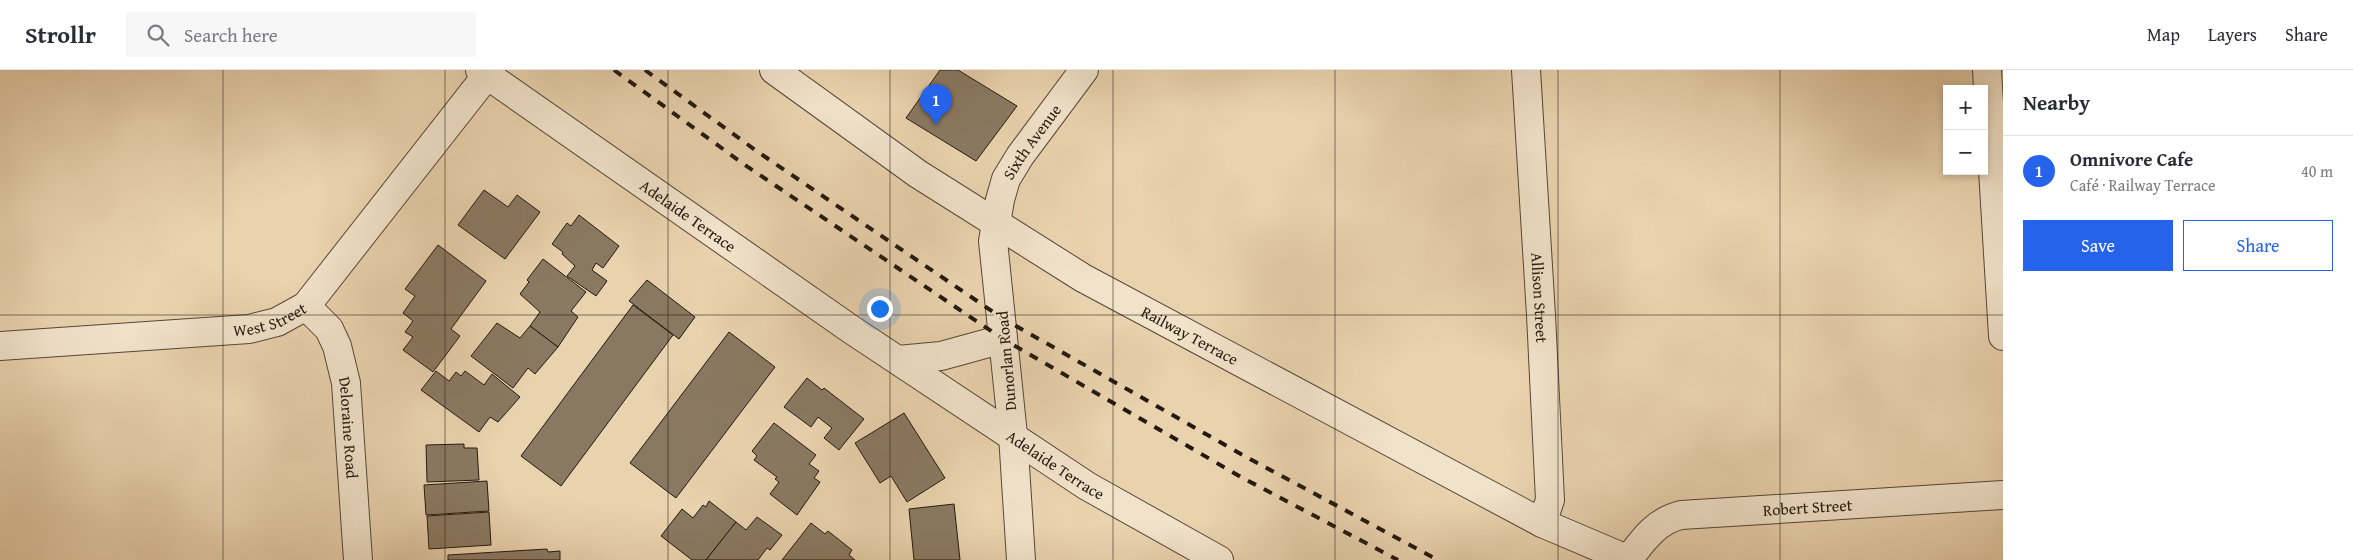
<!DOCTYPE html>
<meta charset="utf-8">
<style>
body{margin:0;font-family:"Gentium Book Plus",serif;background:#f7f7f7;color:#2b2b33}
.controls{position:absolute;right:15px;top:15px;display:grid;overflow:hidden;border-radius:0px;box-shadow:0 2px 8px #0003}
.controls button{width:45px;height:45px;display:grid;place-items:center;padding:0;border:0;border-bottom:1px solid #e1e1e2;background:#fff;color:#2b2b33;font:25px sans-serif}
.you{position:absolute;left:879px;top:238px;width:18px;height:18px;margin:-12px;border:4px solid #fff;border-radius:50%;background:#1a73e8;box-shadow:0 0 0 8px #1a73e833}
.badge{display:grid;place-items:center;width:32px;height:32px;border-radius:50%;background:#2563eb;color:#fff;font-size:16px;font-weight:700}
.pin{position:absolute;translate:-50% -41px;filter:drop-shadow(0 1px 2px #0008)}
.pin::after{content:'';position:absolute;top:26px;width:18px;height:15px;background:inherit;clip-path:polygon(0 0,100% 0,50% 100%)}
.list{margin:0;padding:0;list-style:none}
h2{display:flex;justify-content:space-between;align-items:center;height:65px;margin:0;padding:0 20px;font-size:21px}
h2 small{font-size:16px;font-weight:400;color:#7c7c81}
.list li{display:grid;grid-template-columns:32px 1fr auto;gap:15px;align-items:center;box-sizing:border-box;height:70px;padding:0 20px;border-top:1px solid #e1e1e2}
.list b{display:block;font-size:19px;white-space:nowrap}
.list p{margin:0;font-size:16px;white-space:nowrap;color:#7c7c81}
.list em{font-size:16px;font-style:normal;color:#7c7c81}
.actions{display:flex;gap:10px;padding:15px 20px}
.actions a{flex:1;padding:11px 0;border:1px solid #2563eb;border-radius:0px;text-align:center;font-size:18px;color:#2563eb}
.actions .main{background:#2563eb;color:#fff}
.icon{flex:none;width:28px;height:28px;fill:none;stroke:currentColor;stroke-width:2;stroke-linecap:round;stroke-linejoin:round}
.map{position:relative;flex:none;width:2003px;height:490px;overflow:hidden}
header{display:flex;align-items:center;gap:30px;box-sizing:border-box;height:70px;padding:0 25px;background:#fff;border-bottom:1px solid #e1e1e2}
header strong{font-size:24px}
nav{display:flex;gap:28px;margin-inline-start:auto;font-size:18px}
.search{width:350px;height:45px;background:#f7f7f7;display:flex;align-items:center;gap:12px;box-sizing:border-box;padding:0 18px;border-radius:0px;color:#7c7c81;font-size:19px}
main{display:flex}
aside{flex:1;background:#fff}
.map>svg:first-child{display:block}
.building{fill:#8a7962;stroke:#24190f}
.lines{fill:none;stroke-linecap:round;stroke-linejoin:round}
.minor-casing{stroke:#554737;stroke-width:30}
.minor{stroke:#f1e2ca;stroke-width:28}
.rail{stroke:#24190f;stroke-width:4;stroke-dasharray:9 9;stroke-linecap:butt}
.grid{fill:none;stroke:#24190f;stroke-width:1;stroke-opacity:0.55}
.labels{text-anchor:middle;stroke-width:4;stroke-linejoin:round;paint-order:stroke}
.street-label{font-size:16px;fill:#24190f;stroke:#f1e2ca}
</style>
<header>
<strong>Strollr</strong>
<div class="search"><svg class="icon" aria-label="search" viewBox="0 0 24 24"><circle cx="10" cy="10" r="6"/><path d="M15 15l6 6"/></svg>Search here</div>
<nav><a>Map</a><a>Layers</a><a>Share</a></nav>
</header>
<main>
<div class="map">
<svg width="2003" height="490" viewBox="0 0 2003 490">
<rect width="100%" height="100%" fill="#e9d2ae"/>
<filter id="stains"><feTurbulence type="fractalNoise" baseFrequency=".004" numOctaves="4"/><feColorMatrix values="0 0 0 0 .2 0 0 0 0 .09 0 0 0 0 .02 0 0 0 .5 -.17"/></filter>
<radialGradient id="worn" r=".72"><stop offset=".6" stop-color="#630" stop-opacity="0"/><stop offset="1" stop-color="#630" stop-opacity=".3"/></radialGradient>
<!-- building -->
<g class="building">
<path d="M940,0H958L1017,36L976,91L906,48Z"/>
<path d="M484,120L508,137L517,125L540,142L505,189L458,155Z"/>
<path d="M579,145L619,176L603,198L596,193L592,200L607,211L596,226L567,206L575,196L562,184L563,182L552,174L567,153L571,156Z"/>
<path d="M438,175L486,211L451,259L460,266L433,302L403,280L413,267L405,262L413,251L403,243L415,226L405,219Z"/>
<path d="M543,189L586,222L571,241L578,247L558,277L530,256L540,242L520,224L529,212L527,210Z"/>
<path d="M647,210L695,247L679,269L629,231Z"/>
<path d="M633,235L673,265L561,416L521,386Z"/>
<path d="M497,253L520,268L530,256L558,277L535,304L528,298L513,318L471,286Z"/>
<path d="M729,262L775,297L676,428L630,393Z"/>
<path d="M436,301L449,311L456,302L461,306L465,301L484,315L492,304L520,327L498,352L490,347L479,362L421,320Z"/>
<path d="M807,308L822,320L824,318L864,349L839,380L824,368L832,358L818,347L811,357L784,337Z"/>
<path d="M904,343L945,408L907,432L891,406L880,413L855,373Z"/>
<path d="M774,353L816,385L809,394L819,401L814,408L820,412L797,445L770,424L779,412L775,409L777,407L754,390L757,386L752,381Z"/>
<path d="M464,374V378H477L479,410L427,412L426,375Z"/>
<path d="M487,411L489,441L426,445L424,415Z"/>
<path d="M709,431L736,452L706,490H692L661,466L682,439L693,448L703,435L706,437Z"/>
<path d="M954,434L960,490H914L909,439Z"/>
<path d="M489,442L491,475L429,479L427,446Z"/>
<path d="M757,447L782,465L770,480L767,478L758,490H706L736,452L746,460Z"/>
<path d="M811,453L825,464L828,461L852,480L849,485L855,490H782Z"/>
<path d="M547,479L548,482L560,481V490H448V485Z"/>
</g>
<g class="lines">
<defs>
<g id="minor">
<path id="s1" d="M480,0L849,258L1087,416L1219,490"/>
<path id="s2" d="M774,0L918,104L1083,208L1542,453L1629,490"/>
<path id="s3" d="M1526,0L1541,245L1550,430L1542,453"/>
<path d="M1987,0L2003,266"/>
<path id="s4" d="M306,236L329,259L337,276L346,313L358,490"/>
<path id="s5" d="M0,276L249,259L277,252L306,236L487,5"/>
<path d="M898,290L941,286L1003,269"/>
<path id="s6" d="M1021,490L1013,365L993,171L1000,130L1006,109L1020,86L1084,0"/>
<path id="s7" d="M1628,490C1643,470 1656,451 1681,445L2003,425"/>
</g>
</defs>
<!-- minor casing -->
<use href="#minor" class="minor-casing"/>
<!-- minor -->
<use href="#minor" class="minor"/>
<!-- rail -->
<g class="rail">
<path d="M614,0L745,95L1003,269L1241,407L1398,490"/>
<path d="M645,0L758,82L1002,248L1248,388L1438,490"/>
</g>
</g>
<!-- grid -->
<path class="grid" d="M223,0V490M445,0V490M668,0V490M890,0V490M1113,0V490M1335,0V490M1558,0V490M1780,0V490M0,245H2003"/>
<g class="labels">
<!-- street labels -->
<g class="street-label">
<text dy="6" stroke="none"><textPath href="#s6" startOffset="429">Sixth Avenue</textPath></text>
<text dy="6" stroke="none"><textPath href="#s1" startOffset="254">Adelaide Terrace</textPath></text>
<text dy="6" stroke="none"><textPath href="#s3" startOffset="228">Allison Street</textPath></text>
<text dy="6" stroke="none"><textPath href="#s5" startOffset="272">West Street</textPath></text>
<text dy="6" stroke="none"><textPath href="#s2" startOffset="494">Railway Terrace</textPath></text>
<text transform="translate(1006 291) rotate(-95)" y="6">Dunorlan Road</text>
<text dy="6" stroke="none"><textPath href="#s4" startOffset="134">Deloraine Road</textPath></text>
<text dy="6" stroke="none"><textPath href="#s1" startOffset="698">Adelaide Terrace</textPath></text>
<text dy="6" stroke="none"><textPath href="#s7" startOffset="198">Robert Street</textPath></text>
</g>
</g>
<rect width="100%" height="100%" filter="url(#stains)"/>
<rect width="100%" height="100%" fill="url(#worn)"/>
</svg>
<div class="controls">
<button>+</button>
<button>−</button>
</div>
<div class="you"></div>
<div class="pin badge" style="left:936px;top:55px">1</div>
</div>
<aside>
<h2>Nearby<small></small></h2>
<ul class="list">
<li><span class="badge">1</span><div><b>Omnivore Cafe</b><p>Café · Railway Terrace</p></div><em>40 m</em></li>
</ul>
<div class="actions"><a class="main">Save</a><a>Share</a></div>
</aside>
</main>
